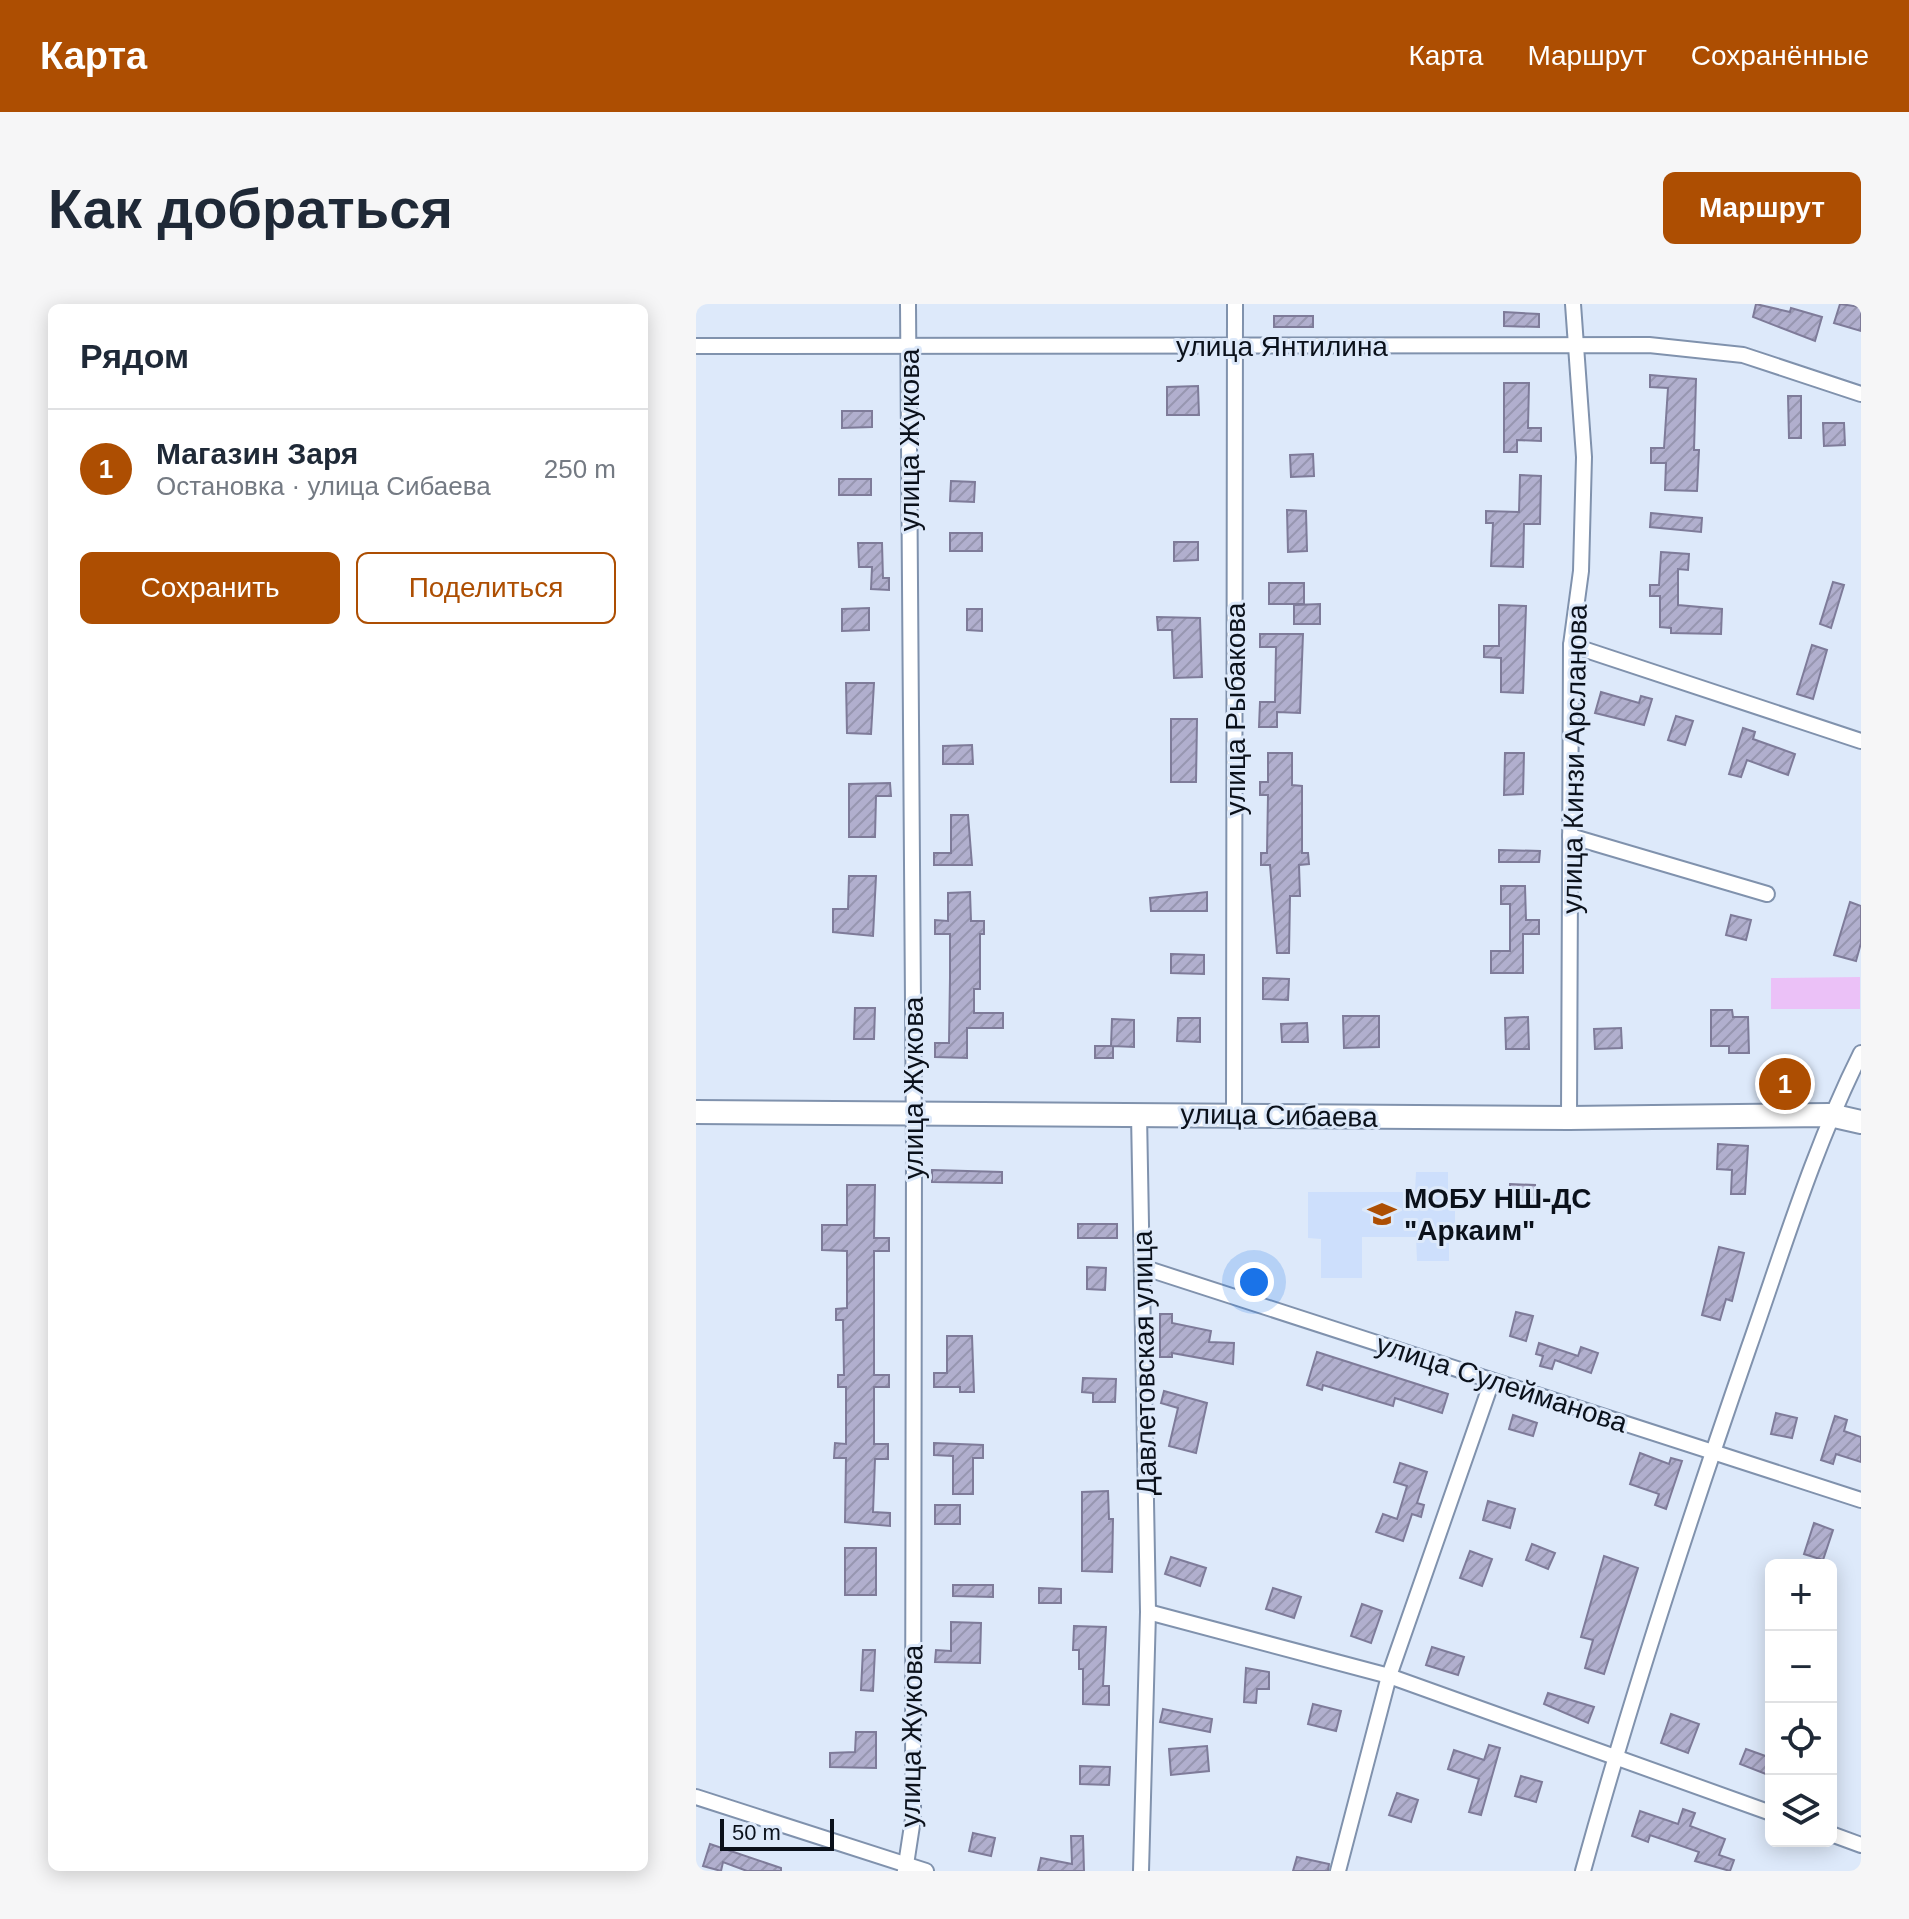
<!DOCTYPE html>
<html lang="ru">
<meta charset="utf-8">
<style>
body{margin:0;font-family:Helvetica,sans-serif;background:#f6f6f7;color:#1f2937}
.controls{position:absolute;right:24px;bottom:24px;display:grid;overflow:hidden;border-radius:12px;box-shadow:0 4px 20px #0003}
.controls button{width:72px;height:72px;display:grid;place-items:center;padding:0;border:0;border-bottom:2px solid #e0e1e3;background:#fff;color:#1f2937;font:40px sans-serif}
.scale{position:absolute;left:24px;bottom:20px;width:114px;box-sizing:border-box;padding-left:8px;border:4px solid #0b111b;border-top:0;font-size:22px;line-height:28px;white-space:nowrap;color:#0b111b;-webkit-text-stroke:6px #dde9fa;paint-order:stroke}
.you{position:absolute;left:558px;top:978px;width:28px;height:28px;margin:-20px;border:6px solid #fff;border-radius:50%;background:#1a73e8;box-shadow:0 0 0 12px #1a73e833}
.badge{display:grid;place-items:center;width:52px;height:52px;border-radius:50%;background:#ad4e02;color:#fff;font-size:26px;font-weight:700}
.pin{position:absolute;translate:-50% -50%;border:4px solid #fff;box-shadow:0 2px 8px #0006}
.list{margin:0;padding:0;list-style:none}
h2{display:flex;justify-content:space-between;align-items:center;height:104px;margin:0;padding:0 32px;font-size:34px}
h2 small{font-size:26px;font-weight:400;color:#747a83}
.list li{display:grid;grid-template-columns:52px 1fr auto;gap:24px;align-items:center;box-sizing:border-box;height:120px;padding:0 32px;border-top:2px solid #e0e1e3}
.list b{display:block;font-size:30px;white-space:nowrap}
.list p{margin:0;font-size:26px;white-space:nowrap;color:#747a83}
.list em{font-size:26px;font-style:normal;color:#747a83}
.actions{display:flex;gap:16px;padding:24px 32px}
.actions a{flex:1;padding:18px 0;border:2px solid #ad4e02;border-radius:12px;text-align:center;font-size:28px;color:#ad4e02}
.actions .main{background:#ad4e02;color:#fff}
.icon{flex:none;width:44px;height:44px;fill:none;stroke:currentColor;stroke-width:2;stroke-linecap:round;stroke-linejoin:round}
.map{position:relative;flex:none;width:1165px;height:1567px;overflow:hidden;border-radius:12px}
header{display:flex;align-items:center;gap:48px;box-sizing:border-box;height:112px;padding:0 40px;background:#ad4e02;color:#fff}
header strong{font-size:38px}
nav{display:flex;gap:44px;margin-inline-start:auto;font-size:28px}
.intro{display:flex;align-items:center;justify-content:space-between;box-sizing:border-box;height:192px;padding:0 48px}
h1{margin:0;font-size:56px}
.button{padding:20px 36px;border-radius:12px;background:#ad4e02;color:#fff;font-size:28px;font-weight:700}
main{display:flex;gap:48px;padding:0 48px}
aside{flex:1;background:#fff;border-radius:12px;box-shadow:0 4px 20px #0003}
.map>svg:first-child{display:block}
.built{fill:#cddffc}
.park{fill:#ebc1f7}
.building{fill:url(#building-hatch);stroke:#7e7b99;stroke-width:2}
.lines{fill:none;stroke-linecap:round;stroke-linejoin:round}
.street-casing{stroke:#8092ad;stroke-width:18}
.secondary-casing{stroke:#8092ad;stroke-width:26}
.street{stroke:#fff;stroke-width:14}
.secondary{stroke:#fff;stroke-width:22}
.labels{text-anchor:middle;stroke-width:6;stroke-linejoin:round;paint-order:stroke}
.street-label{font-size:28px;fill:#0b111b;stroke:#dde9fa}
.poi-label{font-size:28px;font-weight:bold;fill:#0b111b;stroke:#dde9fa;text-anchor:start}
</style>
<header>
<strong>Карта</strong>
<nav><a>Карта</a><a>Маршрут</a><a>Сохранённые</a></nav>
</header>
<div class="intro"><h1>Как добраться</h1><a class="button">Маршрут</a></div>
<main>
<aside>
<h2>Рядом<small></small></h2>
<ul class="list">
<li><span class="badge">1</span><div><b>Магазин Заря</b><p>Остановка · улица Сибаева</p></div><em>250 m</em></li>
</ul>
<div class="actions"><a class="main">Сохранить</a><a>Поделиться</a></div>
</aside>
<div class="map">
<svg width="1165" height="1567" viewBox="0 0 1165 1567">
<defs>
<pattern id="building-hatch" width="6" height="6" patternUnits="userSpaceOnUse" patternTransform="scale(2)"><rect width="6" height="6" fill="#b1afce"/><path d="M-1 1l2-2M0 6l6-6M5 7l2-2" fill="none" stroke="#9796b0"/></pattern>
</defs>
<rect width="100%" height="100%" fill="#dde9fa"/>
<!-- built -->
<path class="built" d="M720,868H752V893H759V927H753V957H721L720,933H666V974H625V935L612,934V888H719Z"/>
<!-- park -->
<path class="park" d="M1164,673V705H1075V674Z"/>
<!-- building -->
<g class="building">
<path d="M1060,0L1094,8L1095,4L1126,13L1119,37L1057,13Z"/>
<path d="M1144,0L1165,3V27L1138,19Z"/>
<path d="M808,8L843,10V23L808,22Z"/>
<rect x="578" y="12" width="39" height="11"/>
<path d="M954,71L1000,75L998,146H1003L1001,187L969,186L970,159H955V144H968L972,84L954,83Z"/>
<path d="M808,79H833L832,124H845V137L821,136V148H808Z"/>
<path d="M502,82L503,111H471V83Z"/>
<path d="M1092,92H1105V134H1093Z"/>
<path d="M146,107H176V123L146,124Z"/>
<path d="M1127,119H1148L1149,141L1128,142Z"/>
<path d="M617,150L618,172L595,173L594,151Z"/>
<path d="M824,171L845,172L844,220H828L827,263L795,262L797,219H790V207L823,208Z"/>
<rect x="143" y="175" width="32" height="16"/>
<path d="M255,177L279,178L278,198L254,197Z"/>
<path d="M591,206L610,207L611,247L592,248Z"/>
<path d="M955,209L1006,214L1005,228L954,223Z"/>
<rect x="254" y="229" width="32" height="18"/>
<path d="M478,238H502V256L478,257Z"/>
<path d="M162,239H186L187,274H193V286L175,285L176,263H163Z"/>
<path d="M965,248L993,250L992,266L982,265V301L1026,305L1025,330L975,329V324L964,323V292H954V281H963Z"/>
<path d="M1137,278L1148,281L1135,324L1124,320Z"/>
<rect x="573" y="279" width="35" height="21"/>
<path d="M624,300V320H598V301Z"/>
<path d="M803,301L830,302L827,389L805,388V354L788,353V342H803Z"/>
<path d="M173,304V326L146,327V305Z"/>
<path d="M271,305H286V327L271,326Z"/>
<path d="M461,313L504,314L506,373L478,374L476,326H462Z"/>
<path d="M564,330H607L604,409L581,408V423H563L564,398H579L580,343H564Z"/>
<path d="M1116,341L1131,346L1117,395L1101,390Z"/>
<path d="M150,379H178L175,430L151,429Z"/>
<path d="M905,388L943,399L945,392L956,395L948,421L899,409Z"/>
<path d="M980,412L997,417L989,441L972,436Z"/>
<path d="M475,415H501L500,478H475Z"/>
<path d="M1047,424L1059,428L1057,435L1099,450L1092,471L1051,456L1045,473L1033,470Z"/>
<path d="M276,441L277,460H247V442Z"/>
<path d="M572,449H596V481L606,482V549H612L613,560L603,561L604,592H594L593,649H581L574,561H565V549H571L572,491H564V478H572Z"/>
<path d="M809,449H828L827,490L808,491Z"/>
<path d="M194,479L195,492H180L179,533H153V480Z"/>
<path d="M255,511H272L276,561H238V549H255Z"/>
<path d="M803,546L844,547L843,558H803Z"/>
<path d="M153,572H180L177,632L137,628V605H152Z"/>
<path d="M805,582H829L830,616H843V630H827V669H795V647H814V600H805Z"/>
<path d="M274,588L275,617H288V630H284V685H278V709H307V724H271V754L239,753V739H253L254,674V630H239V616L252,617V589Z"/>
<path d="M511,588V607H455L454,594Z"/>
<path d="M1154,598L1165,602V639L1160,657L1138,651Z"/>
<path d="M1035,611L1055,616L1050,636L1030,631Z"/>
<path d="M475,650L508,651V670L475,669Z"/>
<path d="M567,674L593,675L592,696L567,695Z"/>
<path d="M159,704H179L178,735H158Z"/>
<path d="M1015,706H1036L1037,713H1052L1053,749H1033V742H1015Z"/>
<path d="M647,712H683V743L648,744Z"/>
<path d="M832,713L833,745H810L809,714Z"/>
<path d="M482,714H504V738L481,737Z"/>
<path d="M416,715L438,716V743L417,742V754H399V742H415Z"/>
<path d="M611,719L612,738H586L585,720Z"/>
<path d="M925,724L926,744L899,745L898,725Z"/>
<path d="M1022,840L1052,842L1049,890H1035L1036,866L1021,865Z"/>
<path d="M236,866L306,868V879L236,878Z"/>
<path d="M814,880L839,881V897L814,896Z"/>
<path d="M151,881H179L178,934H193V947H178V1071H193V1083H178V1140H192V1155H179L177,1208L194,1209V1222L149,1218L150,1154H138L139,1139L150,1140V1083H142V1071H148L147,1016H140V1005L151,1004V947L126,946V921H151Z"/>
<rect x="382" y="920" width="39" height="14"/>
<path d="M1023,943L1048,949L1036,997L1030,995L1024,1016L1006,1011Z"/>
<path d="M391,963L410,964L409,986L391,985Z"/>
<path d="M820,1008L837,1012L830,1037L814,1032Z"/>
<path d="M464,1010H476V1019L515,1027L513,1038L538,1039L537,1060L476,1049V1053H464Z"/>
<path d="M251,1032H276L278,1088H264V1083H238V1069H251Z"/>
<path d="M843,1039L882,1052L885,1043L902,1049L895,1069L859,1056L856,1065L844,1062L847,1052L840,1050Z"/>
<path d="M621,1048L752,1090L746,1109L699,1094L697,1102L627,1081L626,1086L611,1081Z"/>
<path d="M387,1074L420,1075L419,1098H397V1089L386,1088Z"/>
<path d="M468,1087L511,1099L500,1149L473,1142L482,1104L465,1099Z"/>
<path d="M1080,1109L1101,1114L1096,1134L1075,1130Z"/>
<path d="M817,1111L841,1119L837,1132L813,1125Z"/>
<path d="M1139,1112L1151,1116L1148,1127L1165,1133V1158L1140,1150L1137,1160L1125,1156Z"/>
<path d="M238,1139L287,1141V1154H277V1190H257V1152L238,1151Z"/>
<path d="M944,1149L973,1160L975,1154L986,1157L970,1205L959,1201L963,1190L934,1180Z"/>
<path d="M704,1159L731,1168L721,1199L728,1201L725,1213L716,1210L707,1237L680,1228L687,1210L701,1215L711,1182L698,1178Z"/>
<path d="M412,1187L413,1215H417L416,1268L386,1267V1188Z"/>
<path d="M792,1197L819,1205L814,1224L787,1216Z"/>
<rect x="239" y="1201" width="25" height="19"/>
<path d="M1118,1219L1137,1226L1127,1256L1108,1250Z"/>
<path d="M836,1240L859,1249L852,1265L830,1256Z"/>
<rect x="149" y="1244" width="31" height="47"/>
<path d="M774,1247L796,1255L786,1282L764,1274Z"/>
<path d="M908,1252L942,1264L908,1370L889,1364L897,1336L885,1333Z"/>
<path d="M475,1253L510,1264L504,1282L469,1270Z"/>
<path d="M257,1281H297V1293L257,1292Z"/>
<path d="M343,1284L365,1285V1299H343Z"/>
<path d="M577,1284L605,1293L598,1314L570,1305Z"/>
<path d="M666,1300L686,1307L675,1339L655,1332Z"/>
<path d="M255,1318L285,1319L284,1359L239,1358L240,1346L255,1347Z"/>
<path d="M378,1322L410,1323L407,1382H413V1401L387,1400V1365H383V1346H377Z"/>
<path d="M736,1343L768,1353L762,1371L730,1361Z"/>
<path d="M167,1346H179L177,1387L165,1386Z"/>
<path d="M550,1364L573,1368V1385H561L560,1399L548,1398Z"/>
<path d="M852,1389L898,1403L892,1419L848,1400Z"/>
<path d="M617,1400L645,1407L640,1427L612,1420Z"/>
<path d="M467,1405L516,1415L514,1428L464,1418Z"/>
<path d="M975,1410L1003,1420L992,1449L965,1439Z"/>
<path d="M160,1428H180V1464L134,1463V1449L159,1448Z"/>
<path d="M793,1441L804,1444L785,1511L773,1508L783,1475L752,1465L758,1446L788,1456Z"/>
<path d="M511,1442L513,1467L475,1471L473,1445Z"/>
<path d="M1050,1445L1075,1454V1472L1044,1460Z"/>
<path d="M384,1462L414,1463L413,1481L384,1480Z"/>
<path d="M825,1472L846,1478L840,1498L819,1492Z"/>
<path d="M701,1489L722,1496L715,1518L693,1511Z"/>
<path d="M987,1505L999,1509L994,1522L1029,1535L1023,1551L1038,1556L1034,1567L999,1557L1003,1548L954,1531L952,1538L936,1532L944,1507L982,1520Z"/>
<path d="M277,1529L299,1534L295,1552L273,1547Z"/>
<path d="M375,1532H387L388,1567H342L345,1554L376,1560Z"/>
<path d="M14,1540L85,1564V1567H51L27,1558L25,1567L7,1562Z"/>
<path d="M601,1553L633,1560L632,1567H597Z"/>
</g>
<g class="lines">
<defs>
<g id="street">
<path d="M0,42L953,41L1047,51L1165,90"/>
<path d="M875,341L1165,437"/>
<path d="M874,532L1071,590"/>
<path d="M443,810L452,1308L445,1567"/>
<path d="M538,810L539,0"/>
<path d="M873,814L875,341L885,267L888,153L877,0"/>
<path d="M446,963L1165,1196"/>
<path d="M452,1308L693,1372L1075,1509"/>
<path d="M0,1493L230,1567"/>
<path d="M1135,1530L1165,1541"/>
<path d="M209,1567L217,1515L218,840L212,0"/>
<path d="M642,1567L693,1372L796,1077"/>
<path d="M887,1567C936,1390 993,1216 1053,1043C1088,943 1118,843 1165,749"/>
</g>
<path id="secondary" d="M0,808L873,814L1134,811L1165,818"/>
</defs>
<!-- street casing -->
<use href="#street" class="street-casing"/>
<!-- secondary casing -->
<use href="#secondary" class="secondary-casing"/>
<!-- street -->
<use href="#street" class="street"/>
<!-- secondary -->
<use href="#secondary" class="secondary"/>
</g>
<!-- icons -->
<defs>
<symbol id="school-bare" viewBox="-9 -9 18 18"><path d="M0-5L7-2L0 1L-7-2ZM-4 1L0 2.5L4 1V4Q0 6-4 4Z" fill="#ad4e02" stroke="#dde9fa" stroke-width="2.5" paint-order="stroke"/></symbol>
</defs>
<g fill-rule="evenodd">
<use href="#school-bare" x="666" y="890" width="40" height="40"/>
</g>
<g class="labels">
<!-- street labels -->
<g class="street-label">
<text x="586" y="52">улица Янтилина</text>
<text transform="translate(213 136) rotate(-90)" y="10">улица Жукова</text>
<text transform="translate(539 405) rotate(-90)" y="10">улица Рыбакова</text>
<text transform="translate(878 455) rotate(-89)" y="10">улица Кинзи Арсланова</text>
<text transform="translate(217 784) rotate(-90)" y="10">улица Жукова</text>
<text transform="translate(583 811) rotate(1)" y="10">улица Сибаева</text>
<text transform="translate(448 1059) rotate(-91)" y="10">Давлетовская улица</text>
<text transform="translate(806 1079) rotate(18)" y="10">улица Сулейманова</text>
<text transform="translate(215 1432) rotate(-89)" y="10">улица Жукова</text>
</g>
<!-- poi labels -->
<g class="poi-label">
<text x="708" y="904">МОБУ НШ-ДС<tspan x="708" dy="32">"Аркаим"</tspan></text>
</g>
</g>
</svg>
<div class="controls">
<button>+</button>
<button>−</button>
<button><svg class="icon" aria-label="locate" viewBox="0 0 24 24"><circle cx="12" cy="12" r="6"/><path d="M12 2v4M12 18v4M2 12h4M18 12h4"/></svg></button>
<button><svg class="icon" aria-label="layers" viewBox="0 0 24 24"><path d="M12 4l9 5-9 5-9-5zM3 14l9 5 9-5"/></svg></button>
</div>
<div class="scale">50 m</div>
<div class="you"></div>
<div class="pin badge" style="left:1089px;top:780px">1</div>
</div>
</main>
